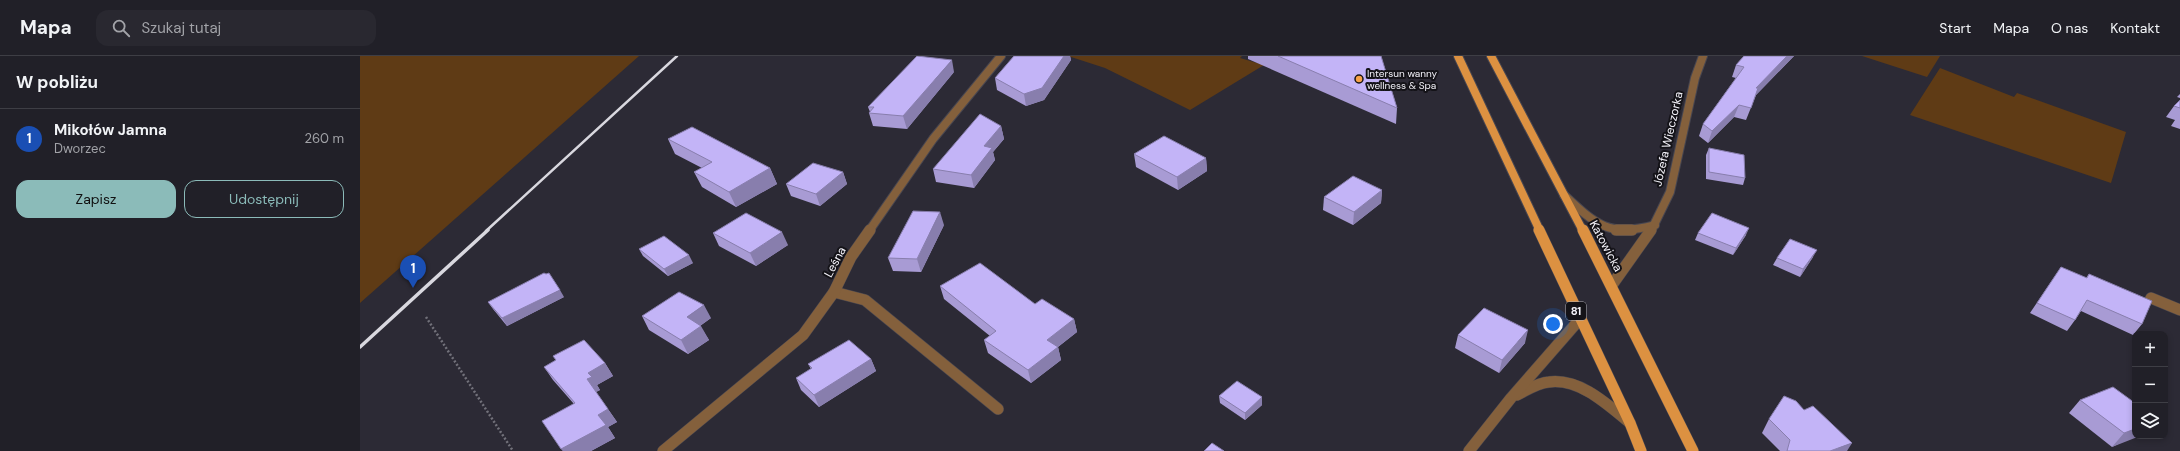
<!DOCTYPE html>
<html lang="pl">
<meta charset="utf-8">
<style>
body{margin:0;font-family:"DM Sans",sans-serif;background:#292830;color:#f1f3f6}
.controls{position:absolute;right:12px;bottom:12px;display:grid;overflow:hidden;border-radius:8px;box-shadow:0 2px 6px #0003}
.controls button{width:36px;height:36px;display:grid;place-items:center;padding:0;border:0;border-bottom:1px solid #3e3e45;background:#212028;color:#f1f3f6;font:20px sans-serif}
.you{position:absolute;left:1193px;top:268px;width:14px;height:14px;margin:-10px;border:3px solid #fff;border-radius:50%;background:#1a73e8;box-shadow:0 0 0 6px #1a73e833}
.badge{display:grid;place-items:center;width:26px;height:26px;border-radius:50%;background:#8bbbb9;color:#fff;font-size:13px;font-weight:700}
.pin{position:absolute;translate:-50% -33px;filter:drop-shadow(0 1px 2px #0008)}
.pin::after{content:'';position:absolute;top:21px;width:14px;height:12px;background:inherit;clip-path:polygon(0 0,100% 0,50% 100%)}
.list{margin:0;padding:0;list-style:none}
h2{display:flex;justify-content:space-between;align-items:center;height:52px;margin:0;padding:0 16px;font-size:17px}
h2 small{font-size:13px;font-weight:400;color:#a2a3a8}
.list li{display:grid;grid-template-columns:26px 1fr auto;gap:12px;align-items:center;box-sizing:border-box;height:60px;padding:0 16px;border-top:1px solid #3e3e45}
.list b{display:block;font-size:15px;white-space:nowrap}
.list p{margin:0;font-size:13px;white-space:nowrap;color:#a2a3a8}
.list em{font-size:13px;font-style:normal;color:#a2a3a8}
.actions{display:flex;gap:8px;padding:12px 16px}
.actions a{flex:1;padding:9px 0;border:1px solid #8bbbb9;border-radius:12px;text-align:center;font-size:14px;color:#8bbbb9}
.actions .main{background:#8bbbb9;color:#111}
.icon{flex:none;width:22px;height:22px;fill:none;stroke:currentColor;stroke-width:2;stroke-linecap:round;stroke-linejoin:round}
.map{position:relative;flex:none;width:1820px;height:395px;overflow:hidden}
header{display:flex;align-items:center;gap:24px;box-sizing:border-box;height:56px;padding:0 20px;background:#212028;border-bottom:1px solid #3e3e45}
header strong{font-size:19px}
nav{display:flex;gap:22px;margin-inline-start:auto;font-size:14px}
.search{width:280px;height:36px;background:#292830;display:flex;align-items:center;gap:10px;box-sizing:border-box;padding:0 14px;border-radius:12px;color:#a2a3a8;font-size:15px}
main{display:flex}
aside{flex:1;background:#212028}
.map>svg:first-child{display:block}
.green{fill:#5f3b15}
.lines{fill:none;stroke-linecap:round;stroke-linejoin:round}
.service-casing{stroke:#484650;stroke-width:12}
.minor-far1-casing{stroke:#484650;stroke-width:10}
.minor-casing{stroke:#484650;stroke-width:12}
.primary-far1-casing{stroke:#484650;stroke-width:10}
.primary-casing{stroke:#484650;stroke-width:12}
.path{stroke:#72717a;stroke-width:2.5;stroke-dasharray:2 2;stroke-linecap:butt}
.service{stroke:#84603c;stroke-width:11}
.minor-far1{stroke:#84603c;stroke-width:8}
.minor{stroke:#84603c;stroke-width:11}
.primary-far1{stroke:#dc9141;stroke-width:8}
.primary{stroke:#dc9141;stroke-width:11}
.rail-far1{stroke:#d9d8df;stroke-width:2.5}
.rail{stroke:#d9d8df;stroke-width:3.5}
.wall{fill:#a89bd4}
.shaded-wall{fill:#887ead}
.building{fill:#c3b4f7;stroke:#887ead}
.poi-dot{fill:#f7a248;stroke:#141318;stroke-width:1.5}
.labels{text-anchor:middle;stroke-width:4;stroke-linejoin:round;paint-order:stroke}
.far-poi-label{font-size:10px;fill:#f3f2f9;stroke:#141318;text-anchor:start}
.shield{fill:#141318;stroke:#b0afb6;stroke-width:1}
.shield-label{font-size:11px;font-weight:bold;fill:#f3f2f9}
.street-label{font-size:12px;fill:#f3f2f9;stroke:#141318}
</style>
<header>
<strong>Mapa</strong>
<div class="search"><svg class="icon" aria-label="search" viewBox="0 0 24 24"><circle cx="10" cy="10" r="6"/><path d="M15 15l6 6"/></svg>Szukaj tutaj</div>
<nav><a>Start</a><a>Mapa</a><a>O nas</a><a>Kontakt</a></nav>
</header>
<main>
<aside>
<h2>W pobliżu<small></small></h2>
<ul class="list">
<li><span class="badge" style="background:#1a4fb4">1</span><div><b>Mikołów Jamna</b><p>Dworzec</p></div><em>260 m</em></li>
</ul>
<div class="actions"><a class="main">Zapisz</a><a>Udostępnij</a></div>
</aside>
<div class="map">
<svg width="1820" height="395" viewBox="0 0 1820 395">
<rect width="100%" height="100%" fill="#2c2a35"/>
<!-- green -->
<g class="green">
<path d="M0,0H279L0,247Z"/>
<path d="M708,0H882L880,2L904,9L830,54L745,12Z"/>
<path d="M1502,0H1580L1567,21Z"/>
<path d="M1580,12L1654,41L1657,37L1766,76L1751,127L1550,59Z"/>
</g>
<g class="lines">
<defs>
<g id="service">
<path d="M474,236L505,244L638,353"/>
<path d="M1791,242L1820,254"/>
</g>
<g id="minor-far1">
<path d="M1204,139C1237,170 1249,181 1295,169"/>
<path d="M509,175L573,83L641,0"/>
<path d="M1291,175L1310,136L1335,22L1343,0"/>
</g>
<g id="minor">
<path d="M1256,174H1272"/>
<path d="M1252,229L1291,174"/>
<path d="M1157,339C1167,334 1177,327 1189,326C1220,322 1248,349 1270,367"/>
<path d="M303,395L443,279L474,236L491,201L510,174"/>
<path d="M1109,395L1151,342L1220,263"/>
</g>
<g id="primary-far1">
<path d="M1098,0L1180,175"/>
<path d="M1131,0L1223,175"/>
</g>
<g id="primary">
<path d="M1179,174L1270,367L1281,395"/>
<path d="M1223,174L1333,395"/>
</g>
</defs>
<!-- service casing -->
<use href="#service" class="service-casing"/>
<!-- minor-far1 casing -->
<use href="#minor-far1" class="minor-far1-casing"/>
<!-- minor casing -->
<use href="#minor" class="minor-casing"/>
<!-- primary-far1 casing -->
<use href="#primary-far1" class="primary-far1-casing"/>
<!-- primary casing -->
<use href="#primary" class="primary-casing"/>
<!-- path -->
<path class="path" d="M66,261L153,395"/>
<!-- service -->
<use href="#service" class="service"/>
<!-- minor-far1 -->
<use href="#minor-far1" class="minor-far1"/>
<!-- minor -->
<use href="#minor" class="minor"/>
<!-- primary-far1 -->
<use href="#primary-far1" class="primary-far1"/>
<!-- primary -->
<use href="#primary" class="primary"/>
<!-- rail-far1 -->
<path class="rail-far1" d="M126,175L317,0"/>
<!-- rail -->
<path class="rail" d="M0,291L128,174"/>
</g>
<!-- wall -->
<g class="wall">
<path d="M654,0H710L711,4L684,44L666,50L637,34L635,22Z"/>
<path d="M888,0H1021L1037,52L1036,68L888,3Z"/>
<path d="M1384,0H1434L1396,39L1386,64L1374,61L1348,87L1339,80L1343,68L1376,22L1372,21L1376,9Z"/>
<path d="M594,16L547,73L513,70L509,57L510,56L508,51Z"/>
<path d="M1820,38V42L1817,41Z"/>
<path d="M1820,44V73L1811,70L1815,64L1806,61L1814,50Z"/>
<path d="M641,70L644,83L633,96L635,104L614,132L576,126L573,113Z"/>
<path d="M308,83L410,112L417,128L376,151L342,131L334,116L342,112L315,98Z"/>
<path d="M1349,92L1385,122L1383,129L1346,123V99Z"/>
<path d="M774,98L846,102L847,115L818,134L776,111Z"/>
<path d="M483,116L487,128L460,150L431,140L426,128Z"/>
<path d="M1022,134L1021,147L993,169L963,154L964,141Z"/>
<path d="M584,169L561,216L533,215L528,202Z"/>
<path d="M353,177L428,189L396,210L359,190Z"/>
<path d="M1338,177L1386,179L1373,199L1335,184Z"/>
<path d="M279,193L333,207L308,220L283,200Z"/>
<path d="M1453,201L1440,221L1413,209L1417,202Z"/>
<path d="M1701,211L1726,222L1729,218L1782,268L1773,279L1721,255L1715,264L1707,275L1670,257Z"/>
<path d="M580,230L675,248L714,263L717,276L698,291L701,304L671,327L628,297L624,284L630,280L584,243Z"/>
<path d="M204,241L147,270L133,253L128,246Z"/>
<path d="M282,260L351,262L340,270L349,284L328,298L289,274Z"/>
<path d="M1098,279L1165,287L1139,317L1095,292Z"/>
<path d="M193,300L245,307L253,320L237,329L240,334L236,336L257,366L248,371L255,382L231,395H203L182,365L214,348L193,324L184,311L196,304Z"/>
<path d="M511,303L516,315L459,351L441,334L436,322L451,313L448,308Z"/>
<path d="M859,340L902,341V349L885,364L860,347Z"/>
<path d="M1720,344L1775,380L1752,391L1709,357Z"/>
<path d="M1409,363L1487,395H1420L1402,377Z"/>
</g>
<!-- shaded-wall -->
<g class="shaded-wall">
<path d="M704,0H710L711,4L684,44L666,50L664,38Z"/>
<path d="M1427,0H1434L1396,39L1386,64L1396,39V32Z"/>
<path d="M592,4L594,16L547,73L543,60Z"/>
<path d="M1379,49L1374,61L1348,87L1352,75Z"/>
<path d="M641,70L644,83L633,96L635,104L614,132L611,119L624,90Z"/>
<path d="M846,102L847,115L818,134L817,121Z"/>
<path d="M410,112L417,128L376,151L369,136Z"/>
<path d="M483,116L487,128L460,150L456,138Z"/>
<path d="M1022,134L1021,147L993,169L994,156Z"/>
<path d="M580,156L584,169L561,216L557,203Z"/>
<path d="M1389,172L1386,179L1373,199L1376,192Z"/>
<path d="M422,176L428,189L396,210L390,197Z"/>
<path d="M1457,194L1453,201L1440,221L1443,213Z"/>
<path d="M329,199L333,207L308,220L304,213Z"/>
<path d="M200,234L204,241L147,270L142,262Z"/>
<path d="M344,249L351,262L334,274L327,261Z"/>
<path d="M714,263L717,276L690,297L687,284Z"/>
<path d="M341,270L349,284L328,298L321,284Z"/>
<path d="M1168,274L1165,287L1139,317L1142,304Z"/>
<path d="M698,291L701,304L671,327L668,314Z"/>
<path d="M511,303L516,315L459,351L454,339Z"/>
<path d="M245,307L253,320L237,329L240,334L236,336L227,323L228,317Z"/>
<path d="M902,341V349L885,364V357Z"/>
<path d="M248,353L257,366L248,371L255,382L231,395H203L201,393L238,359Z"/>
<path d="M1775,373V380H1780L1752,391L1764,377Z"/>
<path d="M1492,387L1487,395H1470Z"/>
</g>
<!-- building -->
<g class="building">
<path d="M557,0L592,4L543,60L509,57L514,51H508Z"/>
<path d="M654,0H704L682,32L664,38L635,22Z"/>
<path d="M918,0H1021L1037,52Z"/>
<path d="M1384,0H1427L1396,32H1398L1391,52L1379,49L1352,75L1343,68L1384,11L1376,9Z"/>
<path d="M1820,44V52L1814,50Z"/>
<path d="M620,58L641,70L624,90L632,92L611,119L573,113Z"/>
<path d="M332,71L410,112L369,136L334,116L352,106L308,83Z"/>
<path d="M804,80L846,102L817,121L774,98Z"/>
<path d="M1349,92L1384,99L1385,122L1349,116Z"/>
<path d="M453,107L483,116L456,138L426,128Z"/>
<path d="M993,120L1022,134L994,156L964,141Z"/>
<path d="M553,155L580,156L557,203L528,202Z"/>
<path d="M386,157L422,176L390,197L353,177Z"/>
<path d="M1352,157L1389,172L1376,192L1338,177Z"/>
<path d="M304,180L329,199L304,213L279,193Z"/>
<path d="M1430,183L1457,194L1443,213L1417,202Z"/>
<path d="M620,207L675,248L682,243L714,263L687,284L698,291L668,314L624,284L636,275L580,230Z"/>
<path d="M1701,211L1727,222L1729,218L1792,245L1782,268L1727,244L1715,264L1677,247Z"/>
<path d="M184,217L186,218L189,217L200,234L142,262L128,246Z"/>
<path d="M319,236L344,249L327,261L341,270L321,284L282,260Z"/>
<path d="M1124,252L1168,274L1142,304L1098,279Z"/>
<path d="M224,284L245,307L228,317L232,321L227,323L248,353L238,359L246,369L201,393L182,365L215,347L184,311L196,304L193,300Z"/>
<path d="M489,284L511,303L454,339L436,322L452,312L448,308Z"/>
<path d="M877,325L902,341L885,357L859,340Z"/>
<path d="M1753,331L1775,347V373L1764,377L1720,344Z"/>
<path d="M1424,340L1436,345L1444,354L1453,350L1492,387L1470,395H1427L1430,384L1409,363Z"/>
<path d="M852,387L864,395H844Z"/>
</g>
<!-- markers -->
<circle class="poi-dot" cx="999" cy="23" r="4"/>
<g class="labels">
<!-- far-poi labels -->
<g class="far-poi-label">
<text x="1007" y="21">Intersun wanny<tspan x="1007" dy="12">wellness &amp; Spa</tspan></text>
</g>
<!-- shield labels -->
<rect class="shield" x="1206" y="246" width="20" height="18" rx="3"/>
<g class="shield-label">
<text x="1216" y="259">81</text>
</g>
<!-- street labels -->
<g class="street-label">
<text transform="translate(1308 83) rotate(-77)" y="4">Józefa Wieczorka</text>
<text transform="translate(1246 190) rotate(62)" y="4">Katowicka</text>
<text transform="translate(475 206) rotate(-62)" y="4">Leśna</text>
</g>
</g>
</svg>
<div class="controls">
<button>+</button>
<button>−</button>
<button><svg class="icon" aria-label="layers" viewBox="0 0 24 24"><path d="M12 4l9 5-9 5-9-5zM3 14l9 5 9-5"/></svg></button>
</div>
<div class="you"></div>
<div class="pin badge" style="left:53px;top:232px;background:#1a4fb4">1</div>
</div>
</main>
